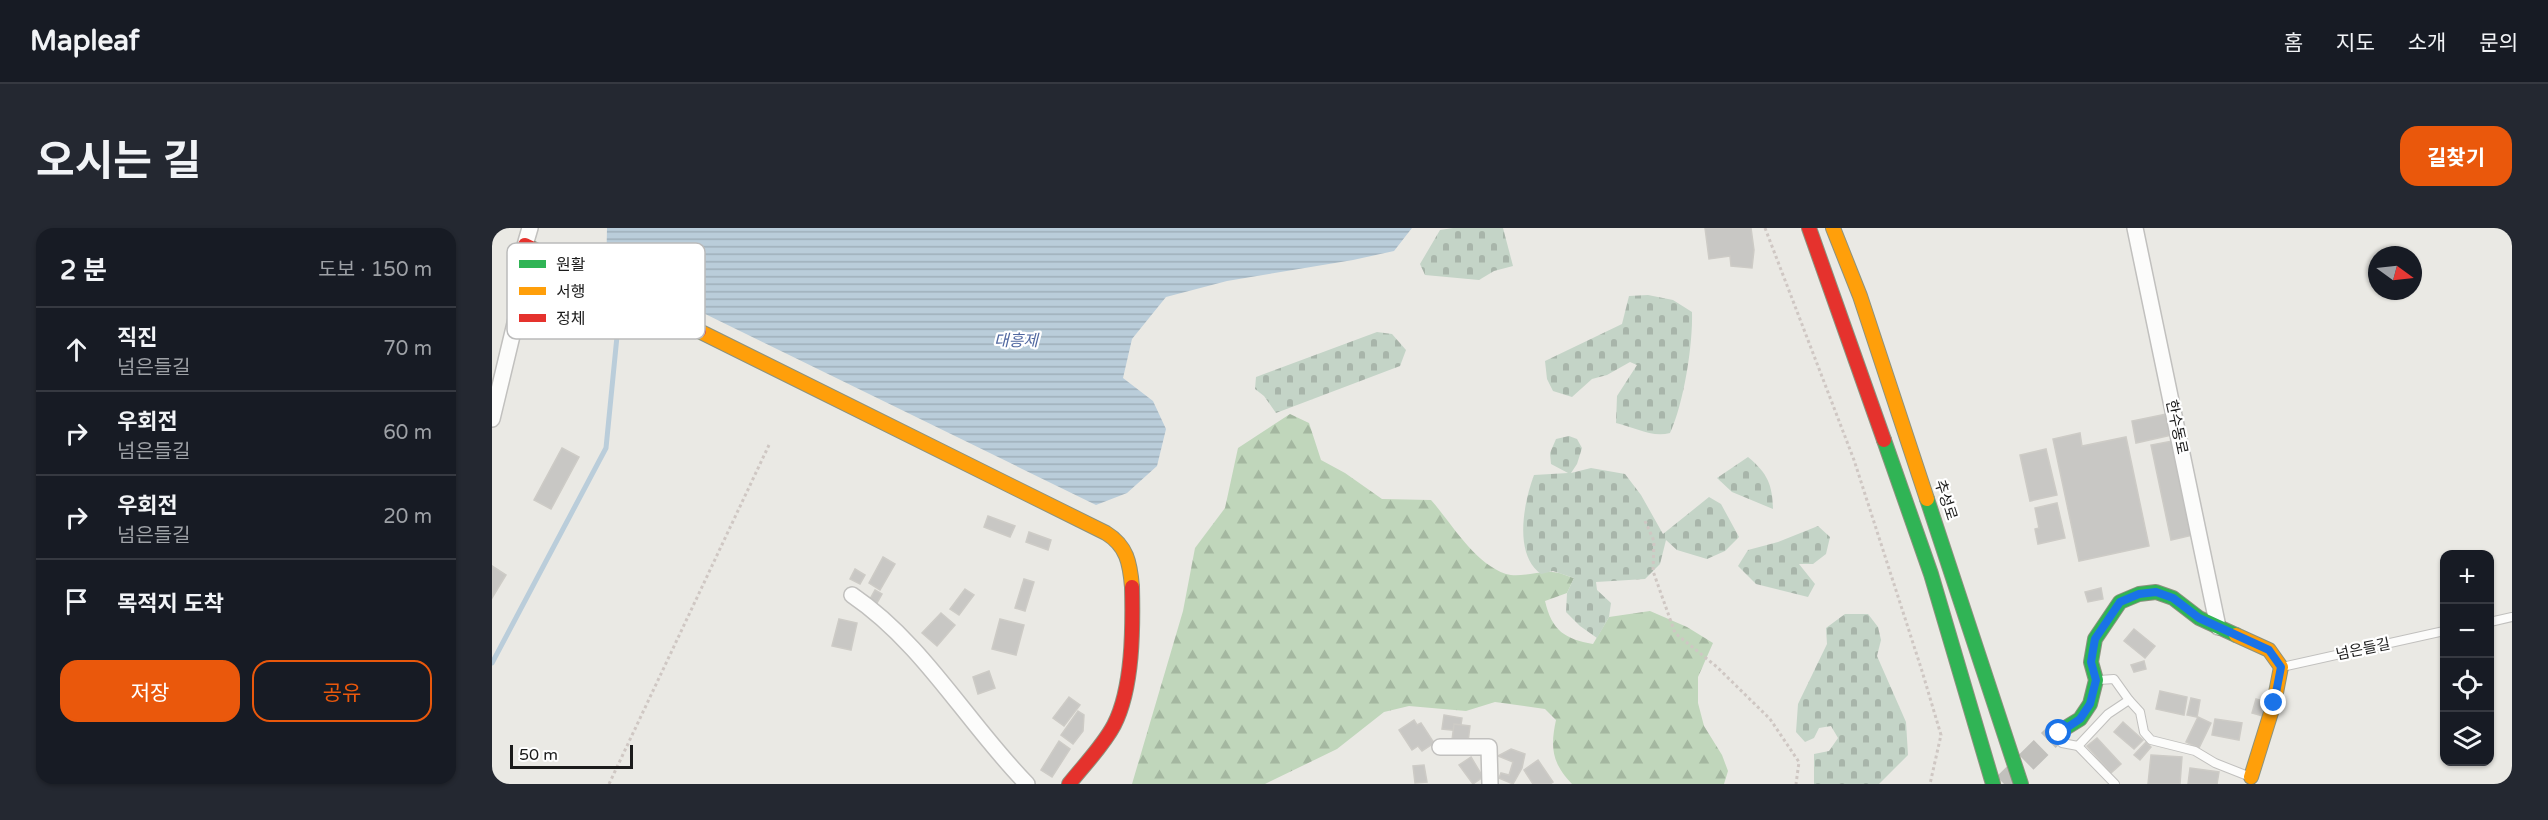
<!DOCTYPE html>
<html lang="ko">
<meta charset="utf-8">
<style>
body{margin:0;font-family:"Varela Round","Noto Sans KR",sans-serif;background:#242831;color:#f1f3f6}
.controls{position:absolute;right:18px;bottom:18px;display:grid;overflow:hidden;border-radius:12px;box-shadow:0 2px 4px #0004}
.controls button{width:54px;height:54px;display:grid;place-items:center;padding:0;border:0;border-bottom:2px solid #363941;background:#171b24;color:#f1f3f6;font:30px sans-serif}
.compass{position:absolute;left:1876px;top:18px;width:54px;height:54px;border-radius:50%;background:#171b24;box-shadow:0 2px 4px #0004;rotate:105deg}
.scale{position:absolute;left:18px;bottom:15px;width:123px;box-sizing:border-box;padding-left:6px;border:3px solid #1b1b1b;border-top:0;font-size:16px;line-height:21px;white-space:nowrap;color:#1b1b1b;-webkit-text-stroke:4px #fff;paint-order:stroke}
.stop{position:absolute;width:18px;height:18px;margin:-14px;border:4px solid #1a73e8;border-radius:50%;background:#fff}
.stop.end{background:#1a73e8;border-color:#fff;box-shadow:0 2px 6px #0008}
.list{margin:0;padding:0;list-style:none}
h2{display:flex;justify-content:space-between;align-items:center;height:78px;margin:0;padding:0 24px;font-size:26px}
h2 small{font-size:20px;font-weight:400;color:#9ea1a6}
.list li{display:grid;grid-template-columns:39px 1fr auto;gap:18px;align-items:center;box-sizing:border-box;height:84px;padding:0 24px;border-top:2px solid #363941}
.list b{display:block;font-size:22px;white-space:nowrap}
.list p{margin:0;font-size:20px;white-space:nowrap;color:#9ea1a6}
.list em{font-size:20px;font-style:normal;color:#9ea1a6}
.actions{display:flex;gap:12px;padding:18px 24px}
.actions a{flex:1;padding:14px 0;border:2px solid #ea580c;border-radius:18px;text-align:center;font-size:21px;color:#ea580c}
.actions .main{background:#ea580c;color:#fff}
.icon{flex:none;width:33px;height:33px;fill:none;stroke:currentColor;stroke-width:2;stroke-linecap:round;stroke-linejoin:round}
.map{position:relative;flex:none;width:2020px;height:556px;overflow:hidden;border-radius:18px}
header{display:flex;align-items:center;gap:36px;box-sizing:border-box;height:84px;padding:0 30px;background:#171b24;border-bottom:2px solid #363941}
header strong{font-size:28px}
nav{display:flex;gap:33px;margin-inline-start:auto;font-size:21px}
.intro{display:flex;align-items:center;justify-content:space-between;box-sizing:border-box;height:144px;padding:0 36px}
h1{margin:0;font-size:42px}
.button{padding:15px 27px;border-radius:18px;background:#ea580c;color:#fff;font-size:21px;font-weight:700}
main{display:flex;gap:36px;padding:0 36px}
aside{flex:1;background:#171b24;border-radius:18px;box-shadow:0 2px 4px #0004}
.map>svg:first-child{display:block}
.forest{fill:url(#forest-firs)}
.cemetery{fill:url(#cemetery-stones)}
.water{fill:url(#water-rules)}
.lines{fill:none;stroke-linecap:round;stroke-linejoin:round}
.stream{stroke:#bacdda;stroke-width:5}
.building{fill:#c8c7c4;stroke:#cdcbc6;stroke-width:1.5}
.secondary-tunnel{stroke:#c1c0bc;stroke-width:21;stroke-dasharray:21 10;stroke-linecap:butt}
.lane-casing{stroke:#c1c0be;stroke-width:10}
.street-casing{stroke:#c1c0be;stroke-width:18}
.fast-casing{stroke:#8c927e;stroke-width:16}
.slow-casing{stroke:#8c927e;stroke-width:16}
.jam-casing{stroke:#8c927e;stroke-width:16}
.path{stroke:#cfc7c3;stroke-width:3;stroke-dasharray:3 3;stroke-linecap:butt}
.lane{stroke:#fcfcfb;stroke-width:8}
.street{stroke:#fcfcfb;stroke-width:15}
.fast{stroke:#30b455;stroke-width:14}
.slow{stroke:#ff9f0a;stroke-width:14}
.jam{stroke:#e5322d;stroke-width:14}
.route{stroke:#1a73e8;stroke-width:8}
.labels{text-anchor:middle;stroke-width:4.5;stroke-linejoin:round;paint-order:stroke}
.street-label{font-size:15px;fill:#1b1b1b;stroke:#fff}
.water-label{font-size:16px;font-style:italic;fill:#5269a1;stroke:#fff}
.key{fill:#fff;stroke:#bbb;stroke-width:1.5}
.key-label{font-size:16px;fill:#1b1b1b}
</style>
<header>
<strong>Mapleaf</strong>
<nav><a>홈</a><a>지도</a><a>소개</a><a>문의</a></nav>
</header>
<div class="intro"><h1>오시는 길</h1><a class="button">길찾기</a></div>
<main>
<aside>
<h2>2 분<small>도보 · 150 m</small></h2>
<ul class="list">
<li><svg class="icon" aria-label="ahead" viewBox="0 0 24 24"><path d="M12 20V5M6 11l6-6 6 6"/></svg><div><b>직진</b><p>넘은들길</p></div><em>70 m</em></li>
<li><svg class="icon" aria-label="right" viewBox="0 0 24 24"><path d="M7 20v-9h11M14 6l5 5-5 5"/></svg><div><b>우회전</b><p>넘은들길</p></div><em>60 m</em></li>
<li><svg class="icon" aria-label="right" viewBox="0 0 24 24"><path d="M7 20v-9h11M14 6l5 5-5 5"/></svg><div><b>우회전</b><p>넘은들길</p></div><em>20 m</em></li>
<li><svg class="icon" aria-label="arrive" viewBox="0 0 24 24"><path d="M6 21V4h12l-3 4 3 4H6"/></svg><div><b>목적지 도착</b></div></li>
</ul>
<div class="actions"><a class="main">저장</a><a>공유</a></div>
</aside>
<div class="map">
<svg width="2020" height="556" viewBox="0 0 2020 556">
<defs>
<pattern id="forest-firs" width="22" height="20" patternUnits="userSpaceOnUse" patternTransform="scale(1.5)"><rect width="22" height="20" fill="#c0d6bb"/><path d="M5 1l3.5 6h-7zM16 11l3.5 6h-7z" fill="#a4b7a0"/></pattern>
<pattern id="cemetery-stones" width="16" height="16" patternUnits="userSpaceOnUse" patternTransform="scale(1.5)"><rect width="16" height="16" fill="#c4d4c7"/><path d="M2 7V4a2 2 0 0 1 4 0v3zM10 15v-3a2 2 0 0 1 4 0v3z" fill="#a8b5aa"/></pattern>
<pattern id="water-rules" width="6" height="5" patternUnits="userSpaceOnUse" patternTransform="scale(1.5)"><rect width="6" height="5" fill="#bacdda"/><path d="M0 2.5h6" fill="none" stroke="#9fafba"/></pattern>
</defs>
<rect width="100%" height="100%" fill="#eae9e4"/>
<!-- forest -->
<path class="forest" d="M798,186L817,195L829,232L853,245L890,271L939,272C961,297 982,335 1014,346C1028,350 1045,343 1060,344C1067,344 1075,348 1082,350L1075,365L1053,373C1060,403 1073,411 1101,416L1117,389L1158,383L1195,399L1221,415L1206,449V475L1212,498L1230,527L1236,543L1232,556H1080C1060,535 1058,520 1064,492L1053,481L1003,474L974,483L917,478L892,484L845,521L773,556H640L691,383L703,320L733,280L746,220Z"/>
<!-- cemetery -->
<g class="cemetery">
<path d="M961,0H1011L1021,38L1002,43L987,52L933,47L928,36L948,2Z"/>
<path d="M1156,67L1181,72L1200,84C1201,116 1192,175 1178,205C1160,210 1142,199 1124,195L1125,168L1145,137L1138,134L1115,147L1100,151L1080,169L1061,163L1055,151L1053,133L1130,96L1137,68Z"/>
<path d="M885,104L900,106L914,122L908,138L784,185L772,168L763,161L764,149Z"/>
<path d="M1077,208L1085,211L1090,220L1085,236L1079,245L1099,240L1133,246L1149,267L1171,306L1217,269L1229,276L1247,309L1233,323L1215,331L1185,322L1174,312L1168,336L1153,351L1104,354L1105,362L1119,375L1117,389L1105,410L1088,398L1074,384L1075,365L1082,350L1061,343L1049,346C1021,326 1032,274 1042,247L1076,245L1059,236L1058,225L1064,211Z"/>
<path d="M1256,229C1276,246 1280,256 1281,281L1240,264L1225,250Z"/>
<path d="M1326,298L1338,309L1334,326L1321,336H1307L1323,356L1316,369L1264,356L1246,338L1256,322L1286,314Z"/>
<path d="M1353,386H1376L1386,399L1389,412L1385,428L1414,494L1416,527L1387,556H1322V526L1337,523L1346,510L1339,498L1327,500L1322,510L1313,514L1304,504L1306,476L1335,416L1334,400Z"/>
</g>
<!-- water -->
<path class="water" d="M115,0H920L902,23L861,32L735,53L674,69L640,111L631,150L661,173L674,201L665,238L635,265L604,277L158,59L143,63L114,48Z"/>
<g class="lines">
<!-- stream -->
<path class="stream" d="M0,435L114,220L127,88L132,72"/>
</g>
<!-- building -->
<g class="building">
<path d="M1213,0H1259L1262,22L1260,40L1239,38L1238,28L1217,31Z"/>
<path d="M1675,186L1680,207L1644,215L1640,193Z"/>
<path d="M1588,205L1590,218L1634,209L1657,318L1587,333L1561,211Z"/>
<path d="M1680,213L1701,307L1679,312L1659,217Z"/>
<path d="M70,220L87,229L59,281L42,272Z"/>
<path d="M1554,221L1565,267L1538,273L1528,227Z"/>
<path d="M1565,275L1573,310L1546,316L1543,301L1547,300L1543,280Z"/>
<path d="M496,288L523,298L518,309L492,299Z"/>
<path d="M537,304L559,312L556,322L534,314Z"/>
<path d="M391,329L403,336L388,362L377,355Z"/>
<path d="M0,338L14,347L0,370Z"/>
<path d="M363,341L373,347L368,356L358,351Z"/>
<path d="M532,351L542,354L533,383L523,380Z"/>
<path d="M1609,360L1611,371L1596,374L1593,364Z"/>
<path d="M473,361L482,367L467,387L458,381Z"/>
<path d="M383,362L390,366L385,375L378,371Z"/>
<path d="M449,385L463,397L445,418L430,405Z"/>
<path d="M347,391L365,395L359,422L340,418Z"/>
<path d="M508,391L532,397L524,427L500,421Z"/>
<path d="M1642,401L1663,418L1653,430L1632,413Z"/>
<path d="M1652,433L1654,441L1642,444L1639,437Z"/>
<path d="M497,443L503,460L486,466L481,449Z"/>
<path d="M1668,463L1695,469L1692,487L1664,481Z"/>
<path d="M577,469L588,477L572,498L561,490Z"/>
<path d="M1699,470L1708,472L1705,489L1695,487Z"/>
<path d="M1764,471L1775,474L1771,488L1760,485Z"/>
<path d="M586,483L592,487L591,503L581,516L569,507Z"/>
<path d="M952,487L970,490L968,503L950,501Z"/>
<path d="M1706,489L1719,495L1707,520L1694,514Z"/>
<path d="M1723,491L1750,495L1747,512L1720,507Z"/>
<path d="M922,492L925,497L929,495L942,515L930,523L926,518L920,522L907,502Z"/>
<path d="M1631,494L1651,512L1642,521L1622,504Z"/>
<path d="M962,496L978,498L976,514L960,512Z"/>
<path d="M1605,510L1629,536L1619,545L1595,518Z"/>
<path d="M567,513L578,521L560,549L549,542Z"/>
<path d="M1654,514L1659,519L1648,532L1642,527Z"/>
<path d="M1019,521L1033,526L1030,540L1021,556L1007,550L1009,545L1017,547L1021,534L1006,528Z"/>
<path d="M1659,527L1690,529L1688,556H1656Z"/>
<path d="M979,529L991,549L981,556L967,537Z"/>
<path d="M1046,532L1061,554L1058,556H1041L1032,542Z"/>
<path d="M932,537L935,554L923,555L921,538Z"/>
<path d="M1698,540L1727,544L1725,556H1696Z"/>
</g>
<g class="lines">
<!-- secondary-tunnel -->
<path class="secondary-tunnel" d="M1512,556L1562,507"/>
<defs>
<g id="lane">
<path d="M1998,394L2020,389"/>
<path d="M1790,439L1952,403"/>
<path d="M1607,452L1622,451L1637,472L1616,486L1586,518L1623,556"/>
<path d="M1637,472L1648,484L1652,504L1659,512L1703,523L1723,535L1756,548"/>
<path d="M1563,508L1570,515L1586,518"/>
</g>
<g id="street">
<path d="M1643,0L1726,399"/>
<path d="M0,191L31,62L33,17L38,0"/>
<path d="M360,367C432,416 475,495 535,556"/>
<path d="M948,519H997L998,556"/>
</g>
<g id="fast">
<path d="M1392,212L1439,346L1501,556"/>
<path d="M1435,271L1529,556"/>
<path d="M1562,507L1588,491L1598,476L1604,452L1599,434L1603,411L1628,374L1647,366L1664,364L1681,370L1707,390L1744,407"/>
</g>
<g id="slow">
<path d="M1341,0L1368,68L1435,271"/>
<path d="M207,103L614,305C635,318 638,335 640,359"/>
<path d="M1744,407L1777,422L1789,439L1782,475L1759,549"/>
</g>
<g id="jam">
<path d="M1317,0L1392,212"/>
<path d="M33,17L207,103"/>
<path d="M577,556C592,537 611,518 622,497C641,460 641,400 640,359"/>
</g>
</defs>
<!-- lane casing -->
<use href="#lane" class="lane-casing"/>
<!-- street casing -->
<use href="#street" class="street-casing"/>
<!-- fast casing -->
<use href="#fast" class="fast-casing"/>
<!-- slow casing -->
<use href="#slow" class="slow-casing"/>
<!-- jam casing -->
<use href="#jam" class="jam-casing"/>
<!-- path -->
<g class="path">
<path d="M1273,0L1362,232L1430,443L1449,507L1438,556"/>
<path d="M1153,293L1162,313L1161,343L1183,405L1225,439L1278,491L1307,534L1304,556"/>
<path d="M117,556L277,217"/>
</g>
<!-- lane -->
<use href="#lane" class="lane"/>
<!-- street -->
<use href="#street" class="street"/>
<!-- fast -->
<use href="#fast" class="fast"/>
<!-- slow -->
<use href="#slow" class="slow"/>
<!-- jam -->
<use href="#jam" class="jam"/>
</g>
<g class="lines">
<!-- route -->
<path class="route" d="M1567,505L1588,491L1598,476L1604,452L1599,434L1603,411L1628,374L1647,366L1664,364L1681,370L1707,390L1777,422L1789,439L1782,475"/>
</g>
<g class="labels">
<!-- street labels -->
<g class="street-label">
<text transform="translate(1685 199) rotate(78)" y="5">한수동로</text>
<text transform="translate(1454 272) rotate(72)" y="5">추성로</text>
<text transform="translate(1871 421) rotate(-12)" y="5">넘은들길</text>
</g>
<!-- water labels -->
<g class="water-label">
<text x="524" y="118">대흥제</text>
</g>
</g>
<!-- legend -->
<rect x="15" y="15" width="198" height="96" rx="9" class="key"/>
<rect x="27" y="32" width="27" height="8" fill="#30b455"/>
<rect x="27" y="59" width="27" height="8" fill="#ff9f0a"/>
<rect x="27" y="86" width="27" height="8" fill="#e5322d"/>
<g class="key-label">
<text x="64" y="42">원활</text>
<text x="64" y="69">서행</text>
<text x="64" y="96">정체</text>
</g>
</svg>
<div class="controls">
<button>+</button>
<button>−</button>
<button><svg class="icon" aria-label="locate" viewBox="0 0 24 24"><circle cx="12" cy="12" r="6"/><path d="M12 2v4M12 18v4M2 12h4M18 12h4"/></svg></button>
<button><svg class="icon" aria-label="layers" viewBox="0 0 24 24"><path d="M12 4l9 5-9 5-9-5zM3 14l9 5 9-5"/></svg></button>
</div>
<svg class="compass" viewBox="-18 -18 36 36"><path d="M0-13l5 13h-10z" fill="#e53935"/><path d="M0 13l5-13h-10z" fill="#9ea1a6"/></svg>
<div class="scale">50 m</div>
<div class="stop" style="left:1567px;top:505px"></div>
<div class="stop end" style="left:1782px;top:475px"></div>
</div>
</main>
